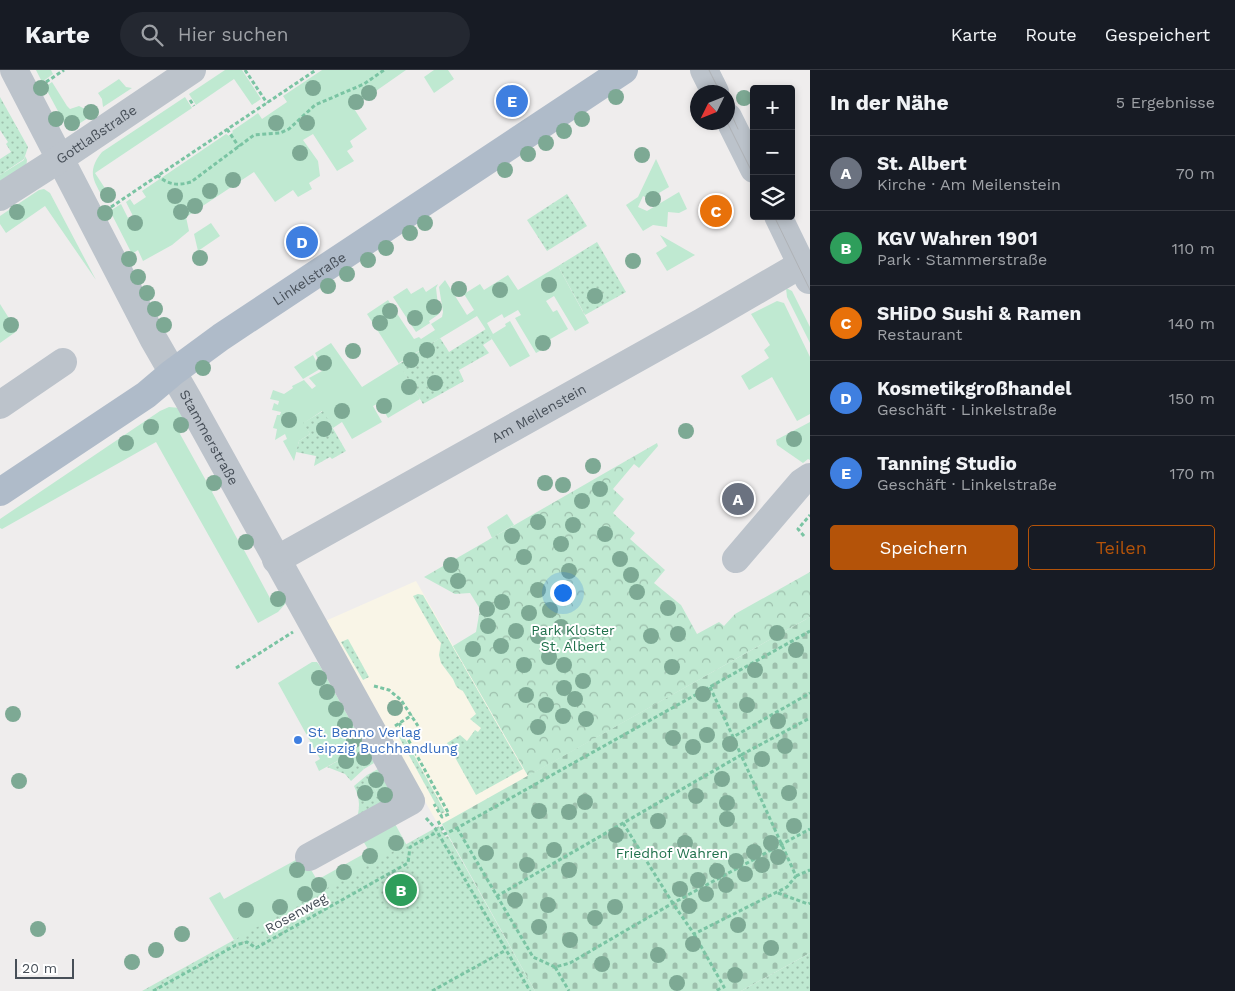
<!DOCTYPE html>
<html lang="de">
<meta charset="utf-8">
<style>
body{margin:0;font-family:"Work Sans",sans-serif;background:#242831;color:#f1f3f6}
.controls{position:absolute;right:15px;top:15px;display:grid;overflow:hidden;border-radius:5px;box-shadow:0 2px 8px #0003}
.controls button{width:45px;height:45px;display:grid;place-items:center;padding:0;border:0;border-bottom:1px solid #363941;background:#171b24;color:#f1f3f6;font:25px sans-serif}
.compass{position:absolute;left:690px;top:15px;width:45px;height:45px;border-radius:50%;background:#171b24;box-shadow:0 2px 8px #0003;rotate:227deg}
.scale{position:absolute;left:15px;bottom:12px;width:59px;box-sizing:border-box;padding-left:5px;border:2px solid #474f58;border-top:0;font-size:14px;line-height:18px;white-space:nowrap;color:#474f58;-webkit-text-stroke:4px #fff;paint-order:stroke}
.you{position:absolute;left:562px;top:522px;width:18px;height:18px;margin:-12px;border:4px solid #fff;border-radius:50%;background:#1a73e8;box-shadow:0 0 0 8px #1a73e833}
.badge{display:grid;place-items:center;width:32px;height:32px;border-radius:50%;background:#b45309;color:#fff;font-size:16px;font-weight:700}
.pin{position:absolute;translate:-50% -50%;border:2px solid #fff;box-shadow:0 1px 5px #0006}
.list{margin:0;padding:0;list-style:none}
h2{display:flex;justify-content:space-between;align-items:center;height:65px;margin:0;padding:0 20px;font-size:21px}
h2 small{font-size:16px;font-weight:400;color:#9ea1a6}
.list li{display:grid;grid-template-columns:32px 1fr auto;gap:15px;align-items:center;box-sizing:border-box;height:75px;padding:0 20px;border-top:1px solid #363941}
.list b{display:block;font-size:19px;white-space:nowrap}
.list p{margin:0;font-size:16px;white-space:nowrap;color:#9ea1a6}
.list em{font-size:16px;font-style:normal;color:#9ea1a6}
.actions{display:flex;gap:10px;padding:15px 20px}
.actions a{flex:1;padding:11px 0;border:1px solid #b45309;border-radius:5px;text-align:center;font-size:18px;color:#b45309}
.actions .main{background:#b45309;color:#fff}
.icon{flex:none;width:28px;height:28px;fill:none;stroke:currentColor;stroke-width:2;stroke-linecap:round;stroke-linejoin:round}
.map{position:relative;flex:none;width:810px;height:921px;overflow:hidden}
header{display:flex;align-items:center;gap:30px;box-sizing:border-box;height:70px;padding:0 25px;background:#171b24;border-bottom:1px solid #363941}
header strong{font-size:24px}
nav{display:flex;gap:28px;margin-inline-start:auto;font-size:18px}
.search{width:350px;height:45px;background:#242831;display:flex;align-items:center;gap:12px;box-sizing:border-box;padding:0 18px;border-radius:28px;color:#9ea1a6;font-size:19px}
main{display:flex}
aside{flex:1;background:#171b24}
.map>svg:first-child{display:block}
.commercial{fill:#f9f5e7}
.grass{fill:#bfe9d1}
.cemetery{fill:url(#cemetery-stones)}
.park{fill:url(#park-crowns)}
.garden{fill:url(#garden-dots)}
.lines{fill:none;stroke-linecap:round;stroke-linejoin:round}
.path{stroke:#7ac4a3;stroke-width:3;stroke-dasharray:4 2.5;stroke-linecap:butt}
.minor{stroke:#bcc3cb;stroke-width:28}
.major{stroke:#afbbc9;stroke-width:28}
.tram{stroke:#afb2b6;stroke-width:1}
.tree{fill:#7da994}
.shop-dot{fill:#3f7fe0;stroke:#fff;stroke-width:2}
.labels{text-anchor:middle;stroke-width:4;stroke-linejoin:round;paint-order:stroke}
.street-label{font-size:14px;fill:#474f58;stroke:#fff}
.park-label{font-size:14px;fill:#20714c;stroke:#fff}
.shop-label{font-size:14px;fill:#366cbe;stroke:#fff;text-anchor:start}
</style>
<header>
<strong>Karte</strong>
<div class="search"><svg class="icon" aria-label="search" viewBox="0 0 24 24"><circle cx="10" cy="10" r="6"/><path d="M15 15l6 6"/></svg>Hier suchen</div>
<nav><a>Karte</a><a>Route</a><a>Gespeichert</a></nav>
</header>
<main>
<div class="map">
<svg width="810" height="921" viewBox="0 0 810 921">
<defs>
<pattern id="cemetery-stones" width="16" height="16" patternUnits="userSpaceOnUse" patternTransform="scale(1.25)"><rect width="16" height="16" fill="#bfe9d1"/><path d="M2 7V4a2 2 0 0 1 4 0v3zM10 15v-3a2 2 0 0 1 4 0v3z" fill="#9dbfac"/></pattern>
<pattern id="park-crowns" width="20" height="18" patternUnits="userSpaceOnUse" patternTransform="scale(1.25)"><rect width="20" height="18" fill="#bfe9d1"/><path d="M2 6a3 3 0 1 1 6 0M12 15a3 3 0 1 1 6 0" fill="none" stroke="#9dbfac"/></pattern>
<pattern id="garden-dots" width="8" height="8" patternUnits="userSpaceOnUse" patternTransform="scale(1.25)"><rect width="8" height="8" fill="#bfe9d1"/><path d="M2 2h.1M6 6h.1" fill="none" stroke="#9dbfac" stroke-width="1.8" stroke-linecap="round"/></pattern>
</defs>
<rect width="100%" height="100%" fill="#efeded"/>
<!-- commercial -->
<path class="commercial" d="M416,511L528,706L439,756L323,552Z"/>
<!-- grass -->
<g class="grass">
<path d="M36,0H51L53,4L42,12Z"/>
<path d="M225,0H242L261,29L252,35L234,9L196,35L189,24Z"/>
<path d="M322,0H406L353,37L367,59L350,71L353,77L347,81L354,91L337,101L313,64L303,70L318,91L320,106L309,113L312,119L298,127L293,120L275,132L254,102L186,147L189,161L172,175L143,191L138,180L132,184L110,141L121,134L128,148L133,146L126,132L130,129L134,135L146,127L142,121L226,64L229,66L233,62L232,61L258,43L262,49L287,32L283,26Z"/>
<path d="M434,0H448L454,9L434,23L424,7Z"/>
<path d="M119,9L126,17L132,18L103,37L102,29L98,23Z"/>
<path d="M52,12L67,36L70,39L79,36L85,39L91,46L74,57L66,56L45,17Z"/>
<path d="M185,27L192,38L95,103L112,129L106,133C95,112 85,103 102,82Z"/>
<path d="M25,86L27,90L26,99L0,117V105L24,90Z"/>
<path d="M656,89L669,117L649,129L643,126L638,137L647,141L679,122L687,139L679,143L668,142L667,157L653,155L643,161L626,135L638,127Z"/>
<path d="M44,119L50,123L96,210L45,136L6,163L0,154V146L39,120Z"/>
<path d="M211,153L220,166L198,181L194,164Z"/>
<path d="M660,165L695,185L667,201L656,183L667,176Z"/>
<path d="M558,196L589,253L575,261L554,226L546,231L553,242L557,240L568,259L547,271L549,276L536,283L515,248L521,245L518,240L504,248L502,244L487,253L493,264L506,256L505,254L510,251L530,286L510,297L477,246L399,293L420,329L388,348L379,333L373,336L382,352L352,369L342,352L333,358L322,341L304,353L310,364L299,371L294,391L283,371L287,369L285,364L275,370L277,359L273,358L277,345H280L281,342L272,340L274,333L278,335L279,331L270,329L273,320L284,324L293,318L292,316L304,310L312,319L316,316L309,308L324,300L315,283L331,273L362,317L399,294L367,244L388,230L414,269L419,267L421,269L435,260L431,254L442,247L443,242L439,217L445,210L467,245L474,240L464,224L480,214L484,220L508,205L518,220Z"/>
<path d="M438,214L436,218L439,244L429,251L430,253L416,262L393,227L407,218L411,224L423,217L426,222Z"/>
<path d="M786,218L792,221L810,257V273L787,227Z"/>
<path d="M777,231L784,233L810,287V344L797,351L772,307L749,320L741,306L769,288L764,280L770,275L751,244Z"/>
<path d="M0,234L17,261L0,273Z"/>
<path d="M313,285L320,299L303,309L294,297Z"/>
<path d="M169,337L180,338L188,353L180,364L209,416L217,406L220,412L212,422L240,474L249,463L252,469L244,480L271,530L280,520L287,532L278,542L258,553L156,372L2,459L0,458V449L160,341Z"/>
<path d="M810,352V390L808,389L803,393L777,375L776,370Z"/>
<path d="M507,444L514,455L492,468L487,457Z"/>
<path d="M312,592H317L320,596L374,693L364,699L354,682L319,701L315,692L320,689L278,613Z"/>
<path d="M378,699L392,724L384,735L367,705Z"/>
<path d="M394,752L406,774L404,792L234,870L209,828L220,822L224,829L303,786L317,810L369,781L362,769Z"/>
</g>
<!-- cemetery -->
<path class="cemetery" d="M810,547V883L741,921H535L442,754Z"/>
<!-- park -->
<path class="park" d="M657,373L658,376L639,398L634,394L613,419L624,429L613,443L635,463L630,469L665,500L654,513L681,535L697,564L719,552L724,556L735,544L810,502V547L528,706L453,576L476,562L480,539L470,523L455,524L424,507Z"/>
<!-- garden -->
<g class="garden">
<path d="M0,27L28,77L24,89L0,105V89L11,82L6,74L8,72L0,60Z"/>
<path d="M567,124L587,156L547,181L527,150Z"/>
<path d="M597,172L626,222L585,245L558,196Z"/>
<path d="M486,259L492,269L483,275L489,283L459,300L464,311L423,334L399,294L440,268L449,282Z"/>
<path d="M323,341L346,381L332,389L330,387L314,396L316,386L296,382L299,371L310,364L303,353Z"/>
<path d="M418,524L423,525L523,699L476,725L447,673L460,665L467,671L475,660L478,662L481,658L470,649L476,644L463,621L459,619L456,616L453,609L441,593L439,585L441,573L437,568L413,526Z"/>
<path d="M348,569L369,607L363,610L341,572Z"/>
<path d="M403,665L445,742L441,744L399,667Z"/>
<path d="M354,682L364,699L351,711L345,704L327,697Z"/>
<path d="M367,705L384,735L355,752C361,740 360,728 354,716Z"/>
<path d="M439,756L445,767L448,766L535,921H142Z"/>
<path d="M810,883V921H741Z"/>
</g>
<g class="lines">
<!-- path -->
<g class="path">
<path d="M245,0L267,33"/>
<path d="M46,12L64,0"/>
<path d="M190,30L194,36"/>
<path d="M227,59L239,77"/>
<path d="M157,105C168,115 178,116 191,112L254,65L280,63L289,59L315,35L364,14L384,0"/>
<path d="M111,137L316,0"/>
<path d="M804,466L798,459L810,445"/>
<path d="M236,598L293,562"/>
<path d="M374,616L389,620L401,630L418,656"/>
<path d="M710,617L733,667"/>
<path d="M399,653L449,744L442,747L434,734"/>
<path d="M395,656L412,645"/>
<path d="M426,748L435,758L530,921"/>
<path d="M438,751L445,764L457,758L810,561"/>
<path d="M623,753L672,832L694,864L787,817L796,806L741,685L810,648"/>
<path d="M457,758L497,826L741,685L733,667L810,623"/>
<path d="M796,806L810,800"/>
<path d="M778,823L808,834L810,833"/>
<path d="M497,826L533,887L555,897L570,893L673,833L810,759"/>
<path d="M694,864L724,917L715,921"/>
<path d="M555,897L569,921"/>
<path d="M153,921L236,875L247,872L256,878L408,793L410,777L437,762"/>
<path d="M432,921L506,880"/>
</g>
<!-- minor -->
<g class="minor">
<path id="s1" d="M14,0L154,270L188,329L411,731L309,787"/>
<path d="M704,0L715,22"/>
<path d="M728,47L754,99"/>
<path id="s2" d="M0,127L61,88L192,0"/>
<path d="M778,146L809,210"/>
<path d="M0,335L63,292"/>
<path d="M736,489L801,413L810,407"/>
<path id="s3" d="M276,490L702,252L802,194"/>
</g>
<!-- major -->
<path class="major" id="s4" d="M0,422L146,325L172,303L221,267L624,0"/>
<!-- tram -->
<g class="tram">
<path d="M709,0L720,22"/>
<path d="M728,37L738,59"/>
<path d="M727,52L754,106"/>
<path d="M774,146L810,220"/>
</g>
</g>
<!-- trees -->
<g class="tree">
<circle cx="41" cy="18" r="8"/>
<circle cx="313" cy="18" r="8"/>
<circle cx="369" cy="23" r="8"/>
<circle cx="616" cy="27" r="8"/>
<circle cx="744" cy="28" r="8"/>
<circle cx="356" cy="32" r="8"/>
<circle cx="91" cy="42" r="8"/>
<circle cx="56" cy="49" r="8"/>
<circle cx="582" cy="49" r="8"/>
<circle cx="72" cy="53" r="8"/>
<circle cx="276" cy="53" r="8"/>
<circle cx="307" cy="53" r="8"/>
<circle cx="564" cy="61" r="8"/>
<circle cx="546" cy="73" r="8"/>
<circle cx="300" cy="83" r="8"/>
<circle cx="528" cy="84" r="8"/>
<circle cx="642" cy="85" r="8"/>
<circle cx="505" cy="100" r="8"/>
<circle cx="233" cy="110" r="8"/>
<circle cx="210" cy="121" r="8"/>
<circle cx="108" cy="125" r="8"/>
<circle cx="175" cy="126" r="8"/>
<circle cx="653" cy="129" r="8"/>
<circle cx="195" cy="136" r="8"/>
<circle cx="17" cy="142" r="8"/>
<circle cx="181" cy="142" r="8"/>
<circle cx="105" cy="143" r="8"/>
<circle cx="135" cy="153" r="8"/>
<circle cx="425" cy="153" r="8"/>
<circle cx="410" cy="163" r="8"/>
<circle cx="386" cy="178" r="8"/>
<circle cx="200" cy="188" r="8"/>
<circle cx="129" cy="189" r="8"/>
<circle cx="368" cy="190" r="8"/>
<circle cx="633" cy="191" r="8"/>
<circle cx="347" cy="204" r="8"/>
<circle cx="138" cy="207" r="8"/>
<circle cx="549" cy="215" r="8"/>
<circle cx="328" cy="216" r="8"/>
<circle cx="459" cy="219" r="8"/>
<circle cx="500" cy="220" r="8"/>
<circle cx="147" cy="223" r="8"/>
<circle cx="595" cy="226" r="8"/>
<circle cx="434" cy="237" r="8"/>
<circle cx="155" cy="239" r="8"/>
<circle cx="390" cy="241" r="8"/>
<circle cx="415" cy="248" r="8"/>
<circle cx="380" cy="253" r="8"/>
<circle cx="11" cy="255" r="8"/>
<circle cx="164" cy="255" r="8"/>
<circle cx="543" cy="273" r="8"/>
<circle cx="427" cy="280" r="8"/>
<circle cx="353" cy="281" r="8"/>
<circle cx="411" cy="290" r="8"/>
<circle cx="324" cy="293" r="8"/>
<circle cx="203" cy="298" r="8"/>
<circle cx="435" cy="313" r="8"/>
<circle cx="409" cy="317" r="8"/>
<circle cx="384" cy="336" r="8"/>
<circle cx="342" cy="341" r="8"/>
<circle cx="289" cy="350" r="8"/>
<circle cx="181" cy="355" r="8"/>
<circle cx="151" cy="357" r="8"/>
<circle cx="324" cy="359" r="8"/>
<circle cx="686" cy="361" r="8"/>
<circle cx="794" cy="369" r="8"/>
<circle cx="126" cy="373" r="8"/>
<circle cx="593" cy="396" r="8"/>
<circle cx="214" cy="413" r="8"/>
<circle cx="545" cy="413" r="8"/>
<circle cx="563" cy="415" r="8"/>
<circle cx="600" cy="419" r="8"/>
<circle cx="582" cy="431" r="8"/>
<circle cx="538" cy="452" r="8"/>
<circle cx="573" cy="455" r="8"/>
<circle cx="605" cy="464" r="8"/>
<circle cx="512" cy="466" r="8"/>
<circle cx="246" cy="472" r="8"/>
<circle cx="561" cy="474" r="8"/>
<circle cx="524" cy="487" r="8"/>
<circle cx="620" cy="489" r="8"/>
<circle cx="451" cy="495" r="8"/>
<circle cx="569" cy="501" r="8"/>
<circle cx="631" cy="505" r="8"/>
<circle cx="458" cy="511" r="8"/>
<circle cx="538" cy="520" r="8"/>
<circle cx="637" cy="522" r="8"/>
<circle cx="278" cy="529" r="8"/>
<circle cx="502" cy="532" r="8"/>
<circle cx="668" cy="538" r="8"/>
<circle cx="487" cy="539" r="8"/>
<circle cx="550" cy="540" r="8"/>
<circle cx="529" cy="543" r="8"/>
<circle cx="488" cy="556" r="8"/>
<circle cx="561" cy="557" r="8"/>
<circle cx="516" cy="561" r="8"/>
<circle cx="777" cy="563" r="8"/>
<circle cx="678" cy="564" r="8"/>
<circle cx="538" cy="566" r="8"/>
<circle cx="651" cy="566" r="8"/>
<circle cx="575" cy="575" r="8"/>
<circle cx="501" cy="576" r="8"/>
<circle cx="473" cy="579" r="8"/>
<circle cx="796" cy="580" r="8"/>
<circle cx="549" cy="587" r="8"/>
<circle cx="524" cy="595" r="8"/>
<circle cx="564" cy="595" r="8"/>
<circle cx="672" cy="597" r="8"/>
<circle cx="755" cy="600" r="8"/>
<circle cx="319" cy="608" r="8"/>
<circle cx="583" cy="611" r="8"/>
<circle cx="564" cy="618" r="8"/>
<circle cx="327" cy="622" r="8"/>
<circle cx="703" cy="624" r="8"/>
<circle cx="526" cy="625" r="8"/>
<circle cx="575" cy="629" r="8"/>
<circle cx="546" cy="635" r="8"/>
<circle cx="747" cy="635" r="8"/>
<circle cx="395" cy="638" r="8"/>
<circle cx="336" cy="639" r="8"/>
<circle cx="13" cy="644" r="8"/>
<circle cx="563" cy="646" r="8"/>
<circle cx="586" cy="649" r="8"/>
<circle cx="778" cy="651" r="8"/>
<circle cx="345" cy="655" r="8"/>
<circle cx="538" cy="657" r="8"/>
<circle cx="707" cy="665" r="8"/>
<circle cx="673" cy="668" r="8"/>
<circle cx="354" cy="670" r="8"/>
<circle cx="730" cy="674" r="8"/>
<circle cx="785" cy="676" r="8"/>
<circle cx="693" cy="677" r="8"/>
<circle cx="364" cy="688" r="8"/>
<circle cx="762" cy="689" r="8"/>
<circle cx="346" cy="691" r="8"/>
<circle cx="722" cy="709" r="8"/>
<circle cx="376" cy="710" r="8"/>
<circle cx="19" cy="711" r="8"/>
<circle cx="365" cy="723" r="8"/>
<circle cx="789" cy="723" r="8"/>
<circle cx="385" cy="725" r="8"/>
<circle cx="696" cy="726" r="8"/>
<circle cx="585" cy="732" r="8"/>
<circle cx="727" cy="733" r="8"/>
<circle cx="539" cy="741" r="8"/>
<circle cx="569" cy="742" r="8"/>
<circle cx="727" cy="749" r="8"/>
<circle cx="658" cy="751" r="8"/>
<circle cx="794" cy="756" r="8"/>
<circle cx="616" cy="765" r="8"/>
<circle cx="396" cy="773" r="8"/>
<circle cx="685" cy="773" r="8"/>
<circle cx="771" cy="773" r="8"/>
<circle cx="554" cy="780" r="8"/>
<circle cx="754" cy="782" r="8"/>
<circle cx="486" cy="783" r="8"/>
<circle cx="370" cy="786" r="8"/>
<circle cx="778" cy="787" r="8"/>
<circle cx="736" cy="791" r="8"/>
<circle cx="527" cy="795" r="8"/>
<circle cx="762" cy="795" r="8"/>
<circle cx="297" cy="800" r="8"/>
<circle cx="569" cy="800" r="8"/>
<circle cx="717" cy="801" r="8"/>
<circle cx="344" cy="802" r="8"/>
<circle cx="745" cy="804" r="8"/>
<circle cx="698" cy="810" r="8"/>
<circle cx="319" cy="815" r="8"/>
<circle cx="726" cy="815" r="8"/>
<circle cx="680" cy="819" r="8"/>
<circle cx="305" cy="824" r="8"/>
<circle cx="706" cy="824" r="8"/>
<circle cx="515" cy="830" r="8"/>
<circle cx="548" cy="835" r="8"/>
<circle cx="689" cy="836" r="8"/>
<circle cx="280" cy="837" r="8"/>
<circle cx="615" cy="837" r="8"/>
<circle cx="246" cy="840" r="8"/>
<circle cx="595" cy="848" r="8"/>
<circle cx="738" cy="855" r="8"/>
<circle cx="539" cy="857" r="8"/>
<circle cx="38" cy="859" r="8"/>
<circle cx="182" cy="864" r="8"/>
<circle cx="570" cy="870" r="8"/>
<circle cx="693" cy="874" r="8"/>
<circle cx="771" cy="878" r="8"/>
<circle cx="156" cy="880" r="8"/>
<circle cx="658" cy="885" r="8"/>
<circle cx="132" cy="892" r="8"/>
<circle cx="602" cy="894" r="8"/>
<circle cx="735" cy="905" r="8"/>
<circle cx="677" cy="913" r="8"/>
</g>
<!-- markers -->
<circle class="shop-dot" cx="298" cy="670" r="5"/>
<g class="labels">
<!-- street labels -->
<g class="street-label">
<text dy="5" stroke="none"><textPath href="#s2" startOffset="115">Gottlaßstraße</textPath></text>
<text dy="5" stroke="none"><textPath href="#s4" startOffset="376">Linkelstraße</textPath></text>
<text dy="5" stroke="none"><textPath href="#s3" startOffset="301">Am Meilenstein</textPath></text>
<text dy="5" stroke="none"><textPath href="#s1" startOffset="416">Stammerstraße</textPath></text>
<text transform="translate(296 843) rotate(-29)" y="5">Rosenweg</text>
</g>
<!-- park labels -->
<g class="park-label">
<text x="573" y="565">Park Kloster<tspan x="573" dy="16">St. Albert</tspan></text>
<text x="672" y="788">Friedhof Wahren</text>
</g>
<!-- shop labels -->
<g class="shop-label">
<text x="308" y="667">St. Benno Verlag<tspan x="308" dy="16">Leipzig Buchhandlung</tspan></text>
</g>
</g>
</svg>
<div class="controls">
<button>+</button>
<button>−</button>
<button><svg class="icon" aria-label="layers" viewBox="0 0 24 24"><path d="M12 4l9 5-9 5-9-5zM3 14l9 5 9-5"/></svg></button>
</div>
<svg class="compass" viewBox="-18 -18 36 36"><path d="M0-13l5 13h-10z" fill="#e53935"/><path d="M0 13l5-13h-10z" fill="#9ea1a6"/></svg>
<div class="scale">20 m</div>
<div class="you"></div>
<div class="pin badge" style="left:738px;top:429px;background:#6b7280">A</div>
<div class="pin badge" style="left:401px;top:820px;background:#2e9e5b">B</div>
<div class="pin badge" style="left:716px;top:141px;background:#e8710a">C</div>
<div class="pin badge" style="left:302px;top:172px;background:#3f7fe0">D</div>
<div class="pin badge" style="left:512px;top:31px;background:#3f7fe0">E</div>
</div>
<aside>
<h2>In der Nähe<small>5 Ergebnisse</small></h2>
<ul class="list">
<li><span class="badge" style="background:#6b7280">A</span><div><b>St. Albert</b><p>Kirche · Am Meilenstein</p></div><em>70 m</em></li>
<li><span class="badge" style="background:#2e9e5b">B</span><div><b>KGV Wahren 1901</b><p>Park · Stammerstraße</p></div><em>110 m</em></li>
<li><span class="badge" style="background:#e8710a">C</span><div><b>SHiDO Sushi &amp; Ramen</b><p>Restaurant</p></div><em>140 m</em></li>
<li><span class="badge" style="background:#3f7fe0">D</span><div><b>Kosmetikgroßhandel</b><p>Geschäft · Linkelstraße</p></div><em>150 m</em></li>
<li><span class="badge" style="background:#3f7fe0">E</span><div><b>Tanning Studio</b><p>Geschäft · Linkelstraße</p></div><em>170 m</em></li>
</ul>
<div class="actions"><a class="main">Speichern</a><a>Teilen</a></div>
</aside>
</main>
